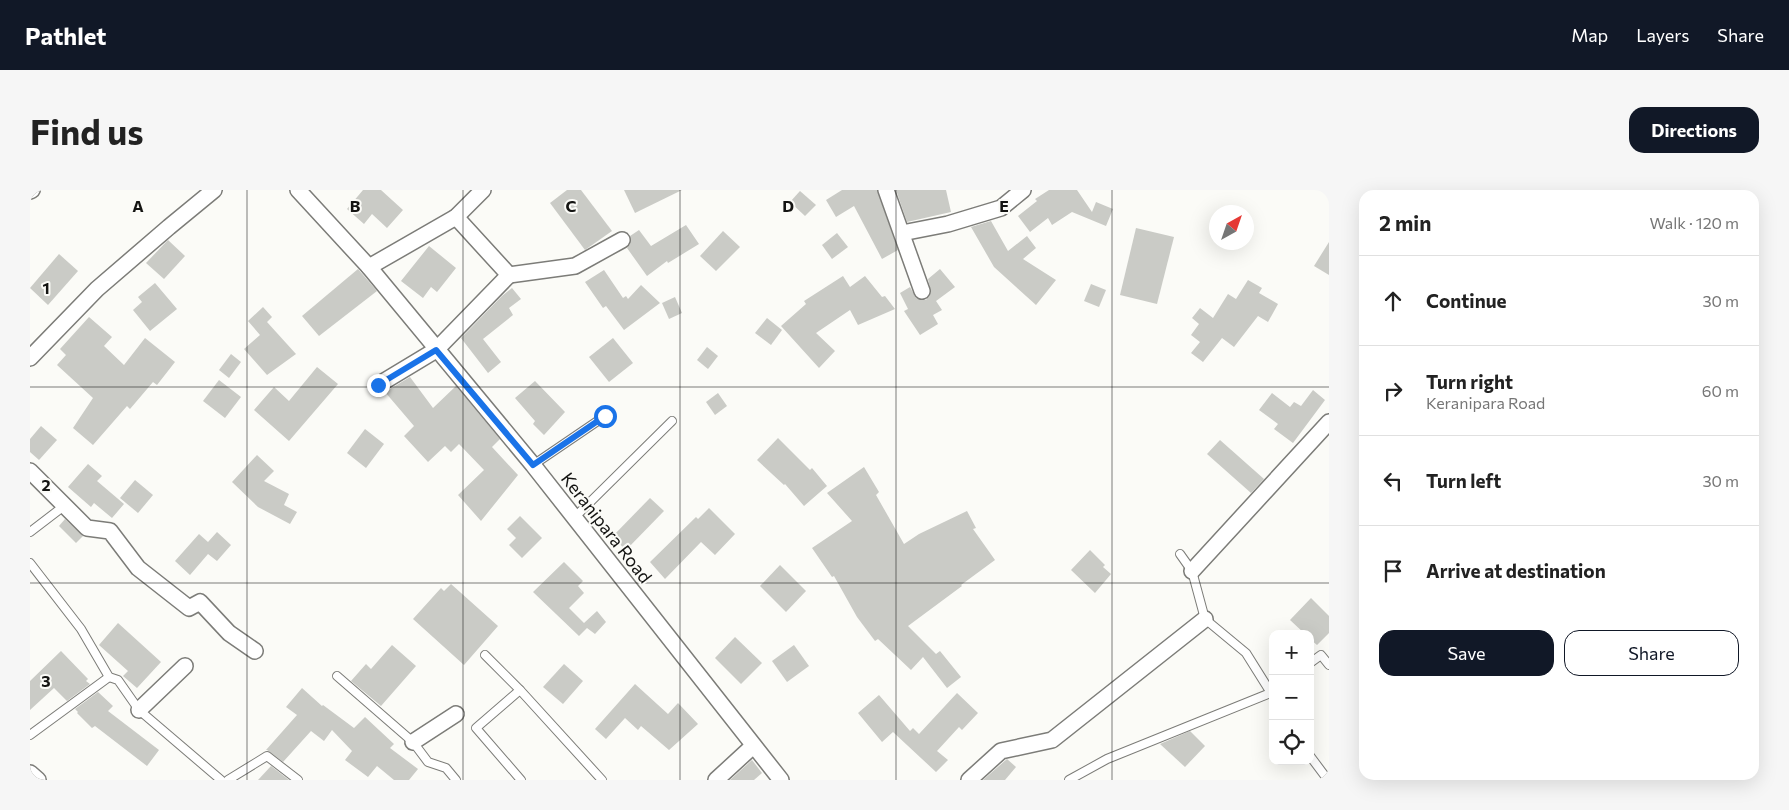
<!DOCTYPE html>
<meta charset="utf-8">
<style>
body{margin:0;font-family:Commissioner,sans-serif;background:#f6f6f6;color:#222}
.controls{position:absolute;right:15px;bottom:15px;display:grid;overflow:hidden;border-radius:10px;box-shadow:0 5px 20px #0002}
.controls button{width:45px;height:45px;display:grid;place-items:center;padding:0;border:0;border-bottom:1px solid #e0e0e0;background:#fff;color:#222;font:25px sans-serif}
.compass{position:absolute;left:1179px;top:15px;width:45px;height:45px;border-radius:50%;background:#fff;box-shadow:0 5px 20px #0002;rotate:40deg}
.stop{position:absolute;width:15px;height:15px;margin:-11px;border:4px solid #1a73e8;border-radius:50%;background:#fff}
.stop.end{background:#1a73e8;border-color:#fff;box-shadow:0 1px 5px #0008}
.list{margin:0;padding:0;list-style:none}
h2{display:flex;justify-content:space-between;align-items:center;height:65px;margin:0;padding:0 20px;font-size:21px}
h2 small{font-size:16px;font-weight:400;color:#767676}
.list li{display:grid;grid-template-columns:32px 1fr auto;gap:15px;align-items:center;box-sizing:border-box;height:90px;padding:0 20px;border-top:1px solid #e0e0e0}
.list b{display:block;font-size:19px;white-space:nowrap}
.list p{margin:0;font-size:16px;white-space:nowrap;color:#767676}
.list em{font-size:16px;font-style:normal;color:#767676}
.actions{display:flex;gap:10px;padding:15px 20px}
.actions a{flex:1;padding:11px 0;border:1px solid #111827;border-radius:15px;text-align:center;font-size:18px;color:#111827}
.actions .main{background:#111827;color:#fff}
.icon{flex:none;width:28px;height:28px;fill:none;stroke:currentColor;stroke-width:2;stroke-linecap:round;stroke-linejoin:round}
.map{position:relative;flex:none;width:1299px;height:590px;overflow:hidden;border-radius:15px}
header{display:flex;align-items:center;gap:30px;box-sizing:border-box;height:70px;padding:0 25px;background:#111827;color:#fff}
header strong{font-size:24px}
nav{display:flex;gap:28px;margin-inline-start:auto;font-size:18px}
.intro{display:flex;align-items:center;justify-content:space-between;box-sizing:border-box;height:120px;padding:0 30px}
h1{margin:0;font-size:35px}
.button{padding:12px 22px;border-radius:15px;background:#111827;color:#fff;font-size:18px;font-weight:700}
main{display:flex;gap:30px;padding:0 30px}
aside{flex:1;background:#fff;border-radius:15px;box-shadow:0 5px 20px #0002}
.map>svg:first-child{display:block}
.building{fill:#cacbc6}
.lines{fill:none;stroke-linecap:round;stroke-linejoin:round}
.lane-casing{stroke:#7c7c78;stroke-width:10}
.street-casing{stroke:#7c7c78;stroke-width:18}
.lane{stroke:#fff;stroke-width:8}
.street{stroke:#fff;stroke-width:15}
.route{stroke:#1a73e8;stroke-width:6}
.grid{fill:none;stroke:#141412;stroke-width:1;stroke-opacity:0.55}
.labels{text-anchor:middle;stroke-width:4;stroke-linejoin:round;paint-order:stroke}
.street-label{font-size:18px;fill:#141412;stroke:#fbfbf7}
.grid-label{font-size:16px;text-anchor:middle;font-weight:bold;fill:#141412;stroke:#fbfbf7;stroke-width:4;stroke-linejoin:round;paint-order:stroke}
</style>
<header>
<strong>Pathlet</strong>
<nav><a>Map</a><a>Layers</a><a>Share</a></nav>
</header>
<div class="intro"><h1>Find us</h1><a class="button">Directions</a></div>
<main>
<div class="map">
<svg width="1299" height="590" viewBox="0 0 1299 590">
<rect width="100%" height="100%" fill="#fbfbf7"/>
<!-- building -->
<g class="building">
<path d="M333,0H351L373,20L357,38L342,24L334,34L317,19Z"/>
<path d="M537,0H551L582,41L555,60L520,13Z"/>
<path d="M594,0H652L605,23Z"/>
<path d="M812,0H847L868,60L852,69L824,16L806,27L796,10Z"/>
<path d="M866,0H916L921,22L877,32Z"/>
<path d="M1019,0H1047L1062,22L1066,12L1083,19L1076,36L1042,22L1022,35L1018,28L1000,42L988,26L1007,11L1005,9Z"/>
<path d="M770,1L786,15L775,26L760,12Z"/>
<path d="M961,31L978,61L997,46L1006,58L993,69L1026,90L1006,115L964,77L941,37Z"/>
<path d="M656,35L669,54L638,73L637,71L617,86L597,58L600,54V46L609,40L621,56Z"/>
<path d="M1106,38L1144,47L1127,114L1090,105Z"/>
<path d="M693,41L710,57L686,81L670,66Z"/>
<path d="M807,43L818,57L802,69L792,55Z"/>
<path d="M138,50L155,66L134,89L116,73Z"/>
<path d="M1299,52V85L1284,76Z"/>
<path d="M399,56L426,78L407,102L401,97L393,108L371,91Z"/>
<path d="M29,64L48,81L18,115L0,98Z"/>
<path d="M328,79L347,101L289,146L272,126Z"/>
<path d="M910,79L925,97L906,111L912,120L903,125L908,134L890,145L874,121L878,119L870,103L880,97L886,108L896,110L901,102L898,89Z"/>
<path d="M574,80L593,108L596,106L598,109L611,95L630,113L594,140L576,116L573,118L555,92Z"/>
<path d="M813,86L820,97L835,86L852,107L855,106L865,119L828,135L820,120L786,143L805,161L789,178L751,136L776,114L774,111Z"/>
<path d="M1218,90L1232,98L1229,103L1248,114L1238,132L1228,126L1204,157L1192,148L1173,172L1161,163L1170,152L1161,145L1169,134L1162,128L1170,118L1183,128L1198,104L1206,109Z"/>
<path d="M125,93L147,119L120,141L103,120L112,112L108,107Z"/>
<path d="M1061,94L1076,100L1069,117L1054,111Z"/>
<path d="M482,98L491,109L479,118L483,125L453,149L471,172L458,183L431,148L472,106Z"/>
<path d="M645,107L652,123L639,129L632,113Z"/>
<path d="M233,117L242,127L237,132L266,164L237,185L214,159L230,145L218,131Z"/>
<path d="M59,127L82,147L74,156L94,175L115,148L145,172L127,195L123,192L100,219L97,216L63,255L43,238L63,208L27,175L36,165L30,159Z"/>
<path d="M737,128L752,140L741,155L725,143Z"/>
<path d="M583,148L603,173L579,192L559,167Z"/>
<path d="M677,157L688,166L678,179L667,170Z"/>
<path d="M201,164L211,172L199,188L189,180Z"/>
<path d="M287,177L308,194L259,251L224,220L244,197L259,211Z"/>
<path d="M380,187L403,218L426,196L470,249L462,257L488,285L451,331L428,305L454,280L429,254L421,262L415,256L398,272L374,246L384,236L355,202Z"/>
<path d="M189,190L211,207L195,228L173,211Z"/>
<path d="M505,191L535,222L514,245L503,234L505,231L485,208Z"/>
<path d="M1283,200L1295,210L1263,253L1244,239L1248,234L1229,220L1242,203L1260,217L1264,212L1271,216Z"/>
<path d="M688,203L697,216L685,225L676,212Z"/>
<path d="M11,236L27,250L9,270L0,262V249Z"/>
<path d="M335,239L354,254L336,278L317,263Z"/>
<path d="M748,248L780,280L782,278L797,296L774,316L755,294L754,295L727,270Z"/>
<path d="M1190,250L1234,289L1221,303L1177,264Z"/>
<path d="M227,265L244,281L234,291L259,304L254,315L267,322L260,334L228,317L202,292Z"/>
<path d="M58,274L72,286L67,291L94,314L82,328L64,313L61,317L38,297Z"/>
<path d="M834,277L849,302L846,305L874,354L889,344L937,321L946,338L943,339L965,370L931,395L932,396L878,436L906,464L910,461L931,487L917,498L893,467L881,480L848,449L845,451L827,427L804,386L802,387L782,358L822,331L797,303Z"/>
<path d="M105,290L123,305L108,323L90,308Z"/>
<path d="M620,308L634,321L596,360L582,347Z"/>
<path d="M679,318L705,344L685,365L671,352L635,389L620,372L666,327L668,329Z"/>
<path d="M490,326L512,348L492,368L479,355L486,348L477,339Z"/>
<path d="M35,329L53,346L46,353L29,336Z"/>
<path d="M187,342L201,355L187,371L178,364L160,385L145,371L169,344L178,352Z"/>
<path d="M1060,360L1075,375L1073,377L1081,384L1065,403L1041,380Z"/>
<path d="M534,372L553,391L548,396L554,403L539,418L554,433L567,421L576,432L565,444L557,438L549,446L503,402Z"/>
<path d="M750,375L776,401L756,422L730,396Z"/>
<path d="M421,394L468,436L434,475L383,429L411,398L414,401Z"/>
<path d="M1281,408L1299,426V443L1287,455L1280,449V444H1275L1260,430Z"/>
<path d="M88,433L131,472L107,498L93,486L98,481L69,455Z"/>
<path d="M705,447L732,473L711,494L685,468Z"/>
<path d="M362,455L386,476L351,516L321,491L336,474L341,479Z"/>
<path d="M764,455L779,476L757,492L742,471Z"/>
<path d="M31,461L58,489L56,491L60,494L37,511L24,498L0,520V491Z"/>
<path d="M534,474L553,491L533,514L513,497Z"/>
<path d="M605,494L638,524L648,513L668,534L639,560L611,536L608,540L595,528L576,549L565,539Z"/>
<path d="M272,498L292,516L293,515L324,538L335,527L364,554L360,558L388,579L379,590H364L347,576L338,587L315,570L322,561L302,540L294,551L281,541L253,572L237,560H236L267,525L256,517Z"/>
<path d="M68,502L83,516L78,521L129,560L117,576L65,536L62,538L47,523L48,522L45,519Z"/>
<path d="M927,503L948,523L932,540L929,537L907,561L918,570L906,582L863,542L852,552L828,523L849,505L880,541L883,538L889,544Z"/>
<path d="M1160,541L1175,556L1155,577L1130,554Z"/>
<path d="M977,569L986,577L975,590H953Z"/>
<path d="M722,570L732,583L724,590H700Z"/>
<path d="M241,576L259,590H228Z"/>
</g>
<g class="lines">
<defs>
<g id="lane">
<path d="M503,275L575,226"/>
<path d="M545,327L642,231"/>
<path d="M0,342L34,316"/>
<path d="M1150,364L1162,381L1175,429L1216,463L1243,506"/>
<path d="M0,373L51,439L79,487L88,490L109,520L191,590"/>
<path d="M455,465L490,500L572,590"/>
<path d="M1280,473L1291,465L1299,475"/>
<path d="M307,486L383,552L398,572L416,578L426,590"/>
<path d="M490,500L446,538L491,590"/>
<path d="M0,545L79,487"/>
<path d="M1280,566L1298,590"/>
<path d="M198,590L237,566L268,590"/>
<path d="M1039,590L1077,569L1243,502"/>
</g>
<g id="street">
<path d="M268,0L339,77L503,275L751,590"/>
<path d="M856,0L892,101"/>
<path d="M0,1L2,0"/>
<path d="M872,43L918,34L971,18L993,0"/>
<path d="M339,77L426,27L453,0"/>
<path d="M479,85L545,76L592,50"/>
<path d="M0,168L67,99L139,37L184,0"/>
<path d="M348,195L406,160L479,85L426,27"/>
<path d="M0,281L57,338L80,341L108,378L159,418L170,412L199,443L225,461"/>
<path d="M1162,381L1299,232"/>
<path d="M109,520L155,476"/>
<path d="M383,552L426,524"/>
<path d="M0,583L8,590"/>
<path d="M686,590L723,556"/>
<path d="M939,590L971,561L1022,550L1175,429"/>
</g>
</defs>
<!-- lane casing -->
<use href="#lane" class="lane-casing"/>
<!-- street casing -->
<use href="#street" class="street-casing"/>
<!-- lane -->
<use href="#lane" class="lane"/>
<!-- street -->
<use href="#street" class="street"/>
</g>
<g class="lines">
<!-- route -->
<path class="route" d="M348,195L406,160L503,275L575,226"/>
</g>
<!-- grid -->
<path class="grid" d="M217,0V590M433,0V590M650,0V590M866,0V590M1082,0V590M0,197H1299M0,393H1299"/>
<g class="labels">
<!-- street labels -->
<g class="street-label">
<text transform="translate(576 338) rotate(52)" y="6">Keranipara Road</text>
</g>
</g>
<g class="grid-label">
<text x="108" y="22">A</text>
<text x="325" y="22">B</text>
<text x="541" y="22">C</text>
<text x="758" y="22">D</text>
<text x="974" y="22">E</text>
<text x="16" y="104">1</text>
<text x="16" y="301">2</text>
<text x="16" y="497">3</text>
</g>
</svg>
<div class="controls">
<button>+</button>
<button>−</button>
<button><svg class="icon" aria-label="locate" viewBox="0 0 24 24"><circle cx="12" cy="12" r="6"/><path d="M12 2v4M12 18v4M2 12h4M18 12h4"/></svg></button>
</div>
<svg class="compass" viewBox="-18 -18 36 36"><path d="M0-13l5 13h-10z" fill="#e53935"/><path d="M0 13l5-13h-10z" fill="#767676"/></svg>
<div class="stop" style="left:575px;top:226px"></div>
<div class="stop end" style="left:348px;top:195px"></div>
</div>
<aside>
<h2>2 min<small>Walk · 120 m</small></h2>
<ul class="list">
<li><svg class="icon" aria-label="ahead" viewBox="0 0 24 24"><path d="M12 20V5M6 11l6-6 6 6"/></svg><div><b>Continue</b></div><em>30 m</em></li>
<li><svg class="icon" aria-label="right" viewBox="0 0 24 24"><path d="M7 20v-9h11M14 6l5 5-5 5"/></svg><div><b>Turn right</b><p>Keranipara Road</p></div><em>60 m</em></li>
<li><svg class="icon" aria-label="left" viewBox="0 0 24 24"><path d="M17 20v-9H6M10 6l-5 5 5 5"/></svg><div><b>Turn left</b></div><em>30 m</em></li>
<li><svg class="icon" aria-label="arrive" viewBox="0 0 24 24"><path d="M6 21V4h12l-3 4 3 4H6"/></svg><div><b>Arrive at destination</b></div></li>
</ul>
<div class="actions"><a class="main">Save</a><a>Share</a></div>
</aside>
</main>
